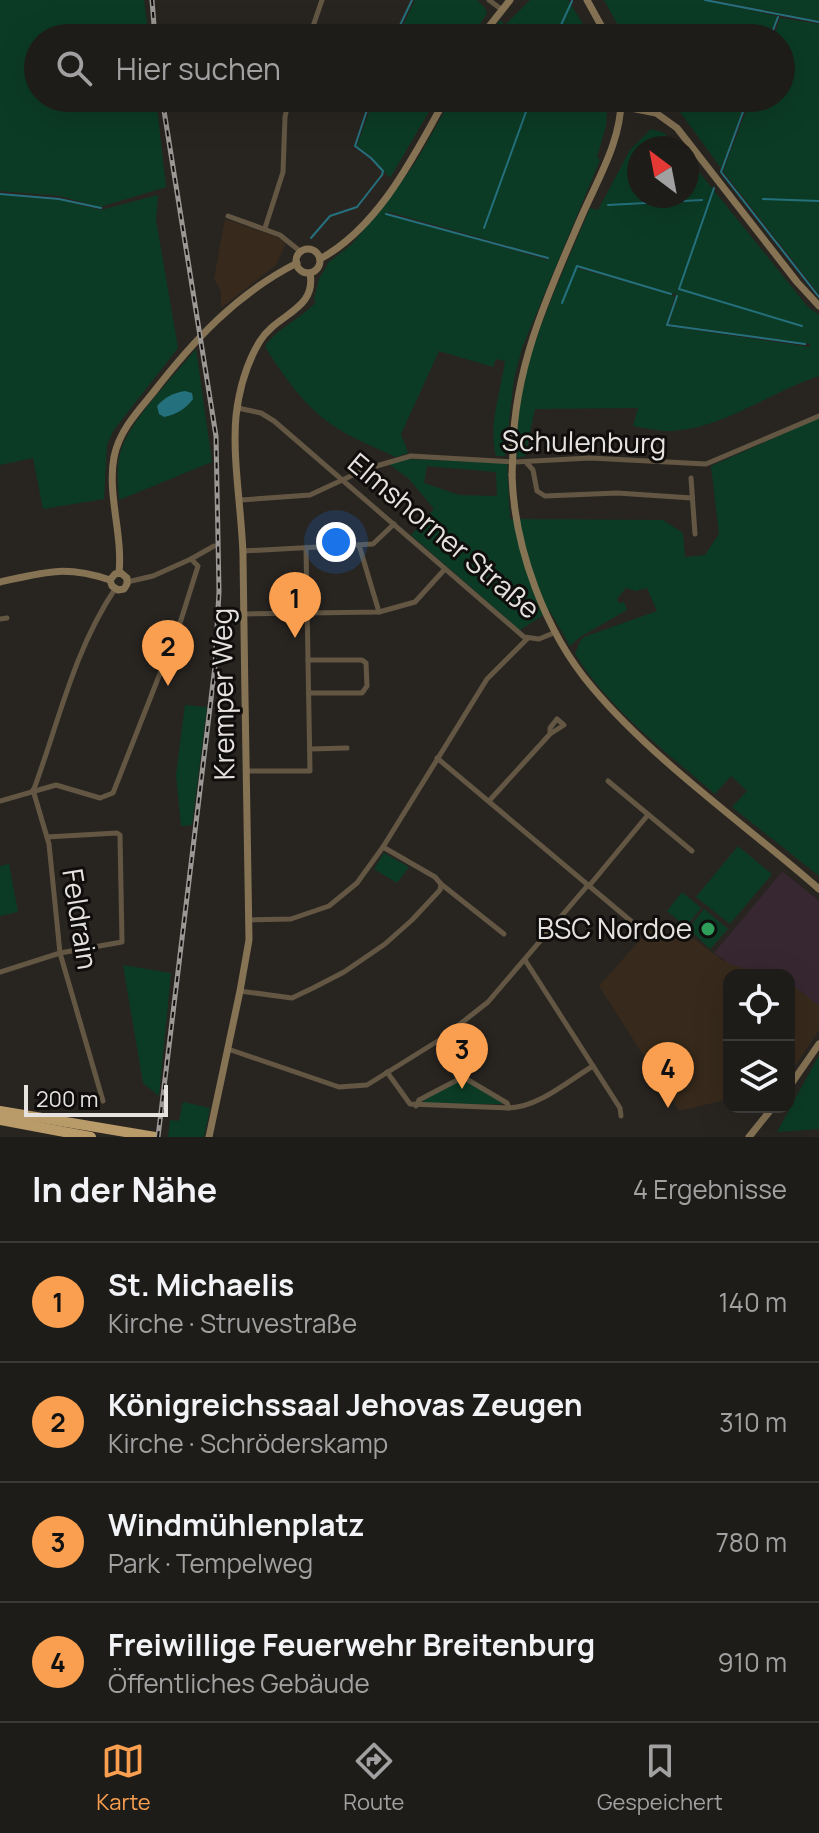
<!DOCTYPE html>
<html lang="de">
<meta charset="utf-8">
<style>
body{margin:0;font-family:Manrope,sans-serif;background:#2b2926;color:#f1f3f6}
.controls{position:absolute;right:24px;bottom:24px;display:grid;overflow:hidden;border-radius:16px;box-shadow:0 8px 32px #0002}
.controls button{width:72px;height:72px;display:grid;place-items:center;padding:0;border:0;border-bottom:2px solid #3c3a38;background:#1e1c19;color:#f1f3f6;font:40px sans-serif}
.compass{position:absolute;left:627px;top:136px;width:72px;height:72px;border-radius:50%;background:#1e1c19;box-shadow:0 8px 32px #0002;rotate:328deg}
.scale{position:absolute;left:24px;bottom:20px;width:144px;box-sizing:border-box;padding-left:8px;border:4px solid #e5e2e0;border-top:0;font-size:22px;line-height:28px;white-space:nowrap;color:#e5e2e0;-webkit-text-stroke:6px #100e0d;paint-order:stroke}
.you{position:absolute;left:336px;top:542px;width:28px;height:28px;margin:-20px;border:6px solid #fff;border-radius:50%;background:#1a73e8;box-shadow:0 0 0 12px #1a73e833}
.badge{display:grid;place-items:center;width:52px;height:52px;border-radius:50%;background:#fa9f4f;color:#111;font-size:26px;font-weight:700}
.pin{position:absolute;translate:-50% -66px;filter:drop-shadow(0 2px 4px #0008)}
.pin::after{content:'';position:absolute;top:42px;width:28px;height:24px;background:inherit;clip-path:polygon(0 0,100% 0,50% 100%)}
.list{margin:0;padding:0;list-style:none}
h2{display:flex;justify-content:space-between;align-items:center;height:104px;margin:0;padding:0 32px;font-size:34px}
h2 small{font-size:26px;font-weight:400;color:#a1a1a2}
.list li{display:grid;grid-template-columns:52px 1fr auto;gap:24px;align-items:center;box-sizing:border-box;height:120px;padding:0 32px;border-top:2px solid #3c3a38}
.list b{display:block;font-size:30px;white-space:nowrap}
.list p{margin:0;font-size:26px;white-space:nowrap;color:#a1a1a2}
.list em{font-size:26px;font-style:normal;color:#a1a1a2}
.icon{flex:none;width:44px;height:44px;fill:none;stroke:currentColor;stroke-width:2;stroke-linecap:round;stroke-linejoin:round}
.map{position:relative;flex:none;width:819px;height:1137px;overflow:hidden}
.search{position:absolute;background:#1e1c19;box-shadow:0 8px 32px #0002;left:24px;right:24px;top:24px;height:88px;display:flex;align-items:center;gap:20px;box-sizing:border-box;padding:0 28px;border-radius:44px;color:#a1a1a2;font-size:30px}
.sheet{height:584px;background:#1e1c19}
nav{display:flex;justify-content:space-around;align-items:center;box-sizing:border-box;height:112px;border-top:2px solid #3c3a38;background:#1e1c19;font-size:22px;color:#a1a1a2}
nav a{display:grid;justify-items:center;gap:4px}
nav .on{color:#fa9f4f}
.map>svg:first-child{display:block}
.commercial{fill:#372a1c}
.industrial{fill:#372731}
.green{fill:#0b3b25;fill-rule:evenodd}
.water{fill:#25707d}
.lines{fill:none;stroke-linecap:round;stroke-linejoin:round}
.stream{stroke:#25707d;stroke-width:2}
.street{stroke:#635744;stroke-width:5}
.secondary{stroke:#867354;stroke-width:7}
.highway{stroke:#b99b6a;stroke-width:10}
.rail-casing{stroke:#9a9794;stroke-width:5}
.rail{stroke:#100e0d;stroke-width:2;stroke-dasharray:6;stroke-linecap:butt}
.secondary-bridge{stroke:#867354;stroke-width:7}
.leisure-dot{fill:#2e9e5b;stroke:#100e0d;stroke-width:3}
.labels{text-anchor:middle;stroke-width:6;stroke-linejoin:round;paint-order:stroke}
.street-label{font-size:28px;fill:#e5e2e0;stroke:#100e0d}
.poi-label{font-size:28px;fill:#e5e2e0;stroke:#100e0d;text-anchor:end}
</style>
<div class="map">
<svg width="819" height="1137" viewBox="0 0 819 1137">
<rect width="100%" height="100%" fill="#282521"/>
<!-- commercial -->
<g class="commercial">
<path d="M225,219L277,237L286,243L276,265L221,308V291L214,279Z"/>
<path d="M648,931L693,938L722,960L767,975H729V1099L679,1111L599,986Z"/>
<path d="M789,982L819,1006V1030L796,1065L789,1070Z"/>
</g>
<!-- industrial -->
<path class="industrial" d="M783,872L819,901V1006L789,982V975H767L730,964L714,953L780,874Z"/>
<!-- green -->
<g class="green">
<path d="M0,0H144L149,38H38V98H156L166,187L100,207L60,196L0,191Z"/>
<path d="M415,0H477L485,8L487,13L472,38H397Z"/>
<path d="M530,0H568L592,38H488L500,20L505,25Z"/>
<path d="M604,0H702L777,16L769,38H625Z"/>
<path d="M714,0H819V21Z"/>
<path d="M780,18L819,24V294L723,171L751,98H781V38H773Z"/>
<path d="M374,98H437L390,178L372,157L357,146Z"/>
<path d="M452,98H608L606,126L597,157L600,160L522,348L514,379L505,456H496C488,425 501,391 505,361L496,359L493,367L439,351L401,434L408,453L396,457C379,449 361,442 345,433C309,413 287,381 265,347C274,330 302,318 316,302L314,299L319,279L329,262L352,244L388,201L417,160ZM389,212L548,257V258L547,260L386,213Z"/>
<path d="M667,98H747L721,168L675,105Z"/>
<path d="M651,129L664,133L679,148H639V196H687V157L808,307L819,315V376C769,392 719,432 664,431C654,430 643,428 633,426L638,408L535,409L525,456L517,458C504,391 564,272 590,208L598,210L630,150ZM577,266L678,295L669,324L810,344V347L666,326L675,296L577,268L559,308Z"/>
<path d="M0,195L59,200L101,210L158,195L156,220L178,348L113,431L107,445L104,499L43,509L33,458L0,465Z"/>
<path d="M196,349L212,462L119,500C118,483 116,466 121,450C132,418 174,376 196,349Z"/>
<path d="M819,418V876L732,807L747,791L731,776L715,794C664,750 611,711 575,654L580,641L584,637L657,611L647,588L636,591L626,588L617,599L619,603L624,602L627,610L580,637L570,646L550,611L520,630L411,535L434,509L409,479L389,464L405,459L507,463L510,519L663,520L683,533L685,557L705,555L719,534L711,466ZM427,466L496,472L497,496L459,495L424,483Z"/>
<path d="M185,705L207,707L192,825L181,826L176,775Z"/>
<path d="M738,846L772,874L730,924L696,897Z"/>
<path d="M384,853L409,867L397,883L374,869Z"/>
<path d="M9,864L18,912L0,916V866Z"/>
<path d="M682,892L701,908L686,927L667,911Z"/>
<path d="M704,909L728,929L710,949L692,932L690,936L683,935Z"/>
<path d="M123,965L171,973L159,1096L143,1083Z"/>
<path d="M819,1055V1129L777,1132Z"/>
<path d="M462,1079L502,1103V1104H424L423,1101Z"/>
<path d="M183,1102L210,1108L204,1137H168L170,1120L179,1121Z"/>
</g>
<!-- water -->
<path class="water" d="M185,391L192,393L193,399C186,409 175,415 164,417L159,414L157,406C165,397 173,393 185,391Z"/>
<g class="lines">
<!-- stream -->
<g class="stream">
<path d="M705,0L819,22"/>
<path d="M394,38L412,0"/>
<path d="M555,38L572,1"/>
<path d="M770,38L778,17"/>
<path d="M748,98L721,172L819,297"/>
<path d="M714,188L679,289L802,326"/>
<path d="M0,194L59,199L101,208"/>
<path d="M763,199L819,201"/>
<path d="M608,205L702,200"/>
<path d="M386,214L548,258"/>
<path d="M484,228L531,98"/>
<path d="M311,238L330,216L357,207L382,175L383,171L371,158L355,146L371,98"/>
<path d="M677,296L667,325L805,344"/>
<path d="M562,303L577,266L671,294"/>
</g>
<!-- street -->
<g class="street">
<path d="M489,0L501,9"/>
<path d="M309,38L322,0"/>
<path d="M228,216L280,235L301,252"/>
<path d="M265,228L283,172L285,117L289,98"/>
<path d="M238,408L261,413L274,421L524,637L539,639L556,632"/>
<path d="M526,462L533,470L537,491L545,496L617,493L692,498"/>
<path d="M691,478L695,534"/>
<path d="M241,500L310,495L366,469L411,456L515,462L590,458L706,464L819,416"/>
<path d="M359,545L379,612"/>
<path d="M243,551L373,544L394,524"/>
<path d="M191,559L214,546"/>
<path d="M244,614L379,612L415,602L445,569"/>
<path d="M0,619L7,618"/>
<path d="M308,660H362L366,663L367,686L362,693H309"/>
<path d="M310,749L347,748"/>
<path d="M437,758L638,927"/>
<path d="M247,771H310L306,548"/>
<path d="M608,781L692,851"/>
<path d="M34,789C59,721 74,650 115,589"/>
<path d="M33,790L49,844L60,953L103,1101"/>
<path d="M0,801L56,785L100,798L113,793L181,620L198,566L191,559L153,576L127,582"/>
<path d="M489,801L550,734L564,725L557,719L550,728V734"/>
<path d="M441,884L504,934"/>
<path d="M589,886L647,816"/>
<path d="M248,920L291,919L329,906L357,883L383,847L487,679L527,639"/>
<path d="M525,960L620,1108L621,1116"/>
<path d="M0,972L60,953L122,942L120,835L117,833L47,837"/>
<path d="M240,991L292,998L313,988L344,972L385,944L412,920L440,890L441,884L435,877L383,847"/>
<path d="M228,1049L339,1087L367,1085L441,1039L488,1002L588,885"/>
<path d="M387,1072L410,1104L509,1108C539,1107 568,1081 593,1066"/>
<path d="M416,1106L419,1100L463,1077L507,1103L509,1108"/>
</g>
<!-- secondary -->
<g class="secondary">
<path d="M587,0L608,38"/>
<path d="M480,38L510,0"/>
<path d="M621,106L656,113L677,128L797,282L819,306"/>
<circle cx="308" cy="261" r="12"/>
<path d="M320,259C379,227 414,156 446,98"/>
<path d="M513,450C514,368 548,294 580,220C596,182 622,141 621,98"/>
<path d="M512,475C514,547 545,632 592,687C654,761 746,825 819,889"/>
<path d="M119,573C123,534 107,495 114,457C119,432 136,413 152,394C193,341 236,294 297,263"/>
<path d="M0,582C45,572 65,565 110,580L112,586L118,590L124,589L127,584V578L121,573L115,574L110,580"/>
<path d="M789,1087L819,1044"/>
<path d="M209,1137L240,991L249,940C246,812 245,684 243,556C242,512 232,459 236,416C239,390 246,364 260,341C276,314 317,310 310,273"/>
<path d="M749,1137L773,1107"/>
</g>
<!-- highway -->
<g class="highway">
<path d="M0,1111L155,1137"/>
<path d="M0,1120L91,1137"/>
</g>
<defs>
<g id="rail">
<path d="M152,0L155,38"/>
<path d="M158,1137L215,666L219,591L216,436L162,98"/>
</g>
</defs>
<!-- rail casing -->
<use href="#rail" class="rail-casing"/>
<!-- rail -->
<use href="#rail" class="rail"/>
<!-- secondary-bridge -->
<path class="secondary-bridge" d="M512,475L513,450"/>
</g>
<!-- markers -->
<circle class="leisure-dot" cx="708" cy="929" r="8"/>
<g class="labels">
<!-- street labels -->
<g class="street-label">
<text transform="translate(584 442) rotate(1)" y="10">Schulenburg</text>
<text transform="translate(444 536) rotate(40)" y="10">Elmshorner Straße</text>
<text transform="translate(223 694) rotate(-91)" y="10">Kremper Weg</text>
<text transform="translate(80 919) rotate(81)" y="10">Feldrain</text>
</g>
<!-- poi labels -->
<g class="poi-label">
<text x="692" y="939">BSC Nordoe</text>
</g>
</g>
</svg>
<div class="controls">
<button><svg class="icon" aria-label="locate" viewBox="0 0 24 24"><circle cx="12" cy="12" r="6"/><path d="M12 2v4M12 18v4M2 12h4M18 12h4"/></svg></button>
<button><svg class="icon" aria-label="layers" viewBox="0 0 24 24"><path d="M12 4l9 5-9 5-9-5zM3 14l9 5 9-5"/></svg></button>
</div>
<svg class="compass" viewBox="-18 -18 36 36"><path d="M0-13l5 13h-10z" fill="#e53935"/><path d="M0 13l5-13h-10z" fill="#a1a1a2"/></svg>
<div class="scale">200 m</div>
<div class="you"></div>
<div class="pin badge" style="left:295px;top:638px">1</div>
<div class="pin badge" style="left:168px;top:686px">2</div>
<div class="pin badge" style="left:462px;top:1089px">3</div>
<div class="pin badge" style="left:668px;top:1108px">4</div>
<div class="search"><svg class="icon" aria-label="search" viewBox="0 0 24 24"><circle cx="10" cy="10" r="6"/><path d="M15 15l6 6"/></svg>Hier suchen</div>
</div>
<section class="sheet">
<h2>In der Nähe<small>4 Ergebnisse</small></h2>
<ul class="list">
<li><span class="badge">1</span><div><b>St. Michaelis</b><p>Kirche · Struvestraße</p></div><em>140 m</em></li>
<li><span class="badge">2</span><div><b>Königreichssaal Jehovas Zeugen</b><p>Kirche · Schröderskamp</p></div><em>310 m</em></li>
<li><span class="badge">3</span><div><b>Windmühlenplatz</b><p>Park · Tempelweg</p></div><em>780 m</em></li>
<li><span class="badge">4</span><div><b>Freiwillige Feuerwehr Breitenburg</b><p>Öffentliches Gebäude</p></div><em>910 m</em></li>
</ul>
</section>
<nav>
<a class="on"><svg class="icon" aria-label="map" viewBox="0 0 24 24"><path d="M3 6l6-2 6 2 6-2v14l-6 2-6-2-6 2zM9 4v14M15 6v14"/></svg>Karte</a>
<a><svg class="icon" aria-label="directions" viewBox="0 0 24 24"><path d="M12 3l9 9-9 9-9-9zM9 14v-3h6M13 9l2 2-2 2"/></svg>Route</a>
<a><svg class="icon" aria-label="saved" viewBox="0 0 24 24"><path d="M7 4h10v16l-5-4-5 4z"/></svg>Gespeichert</a>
</nav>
